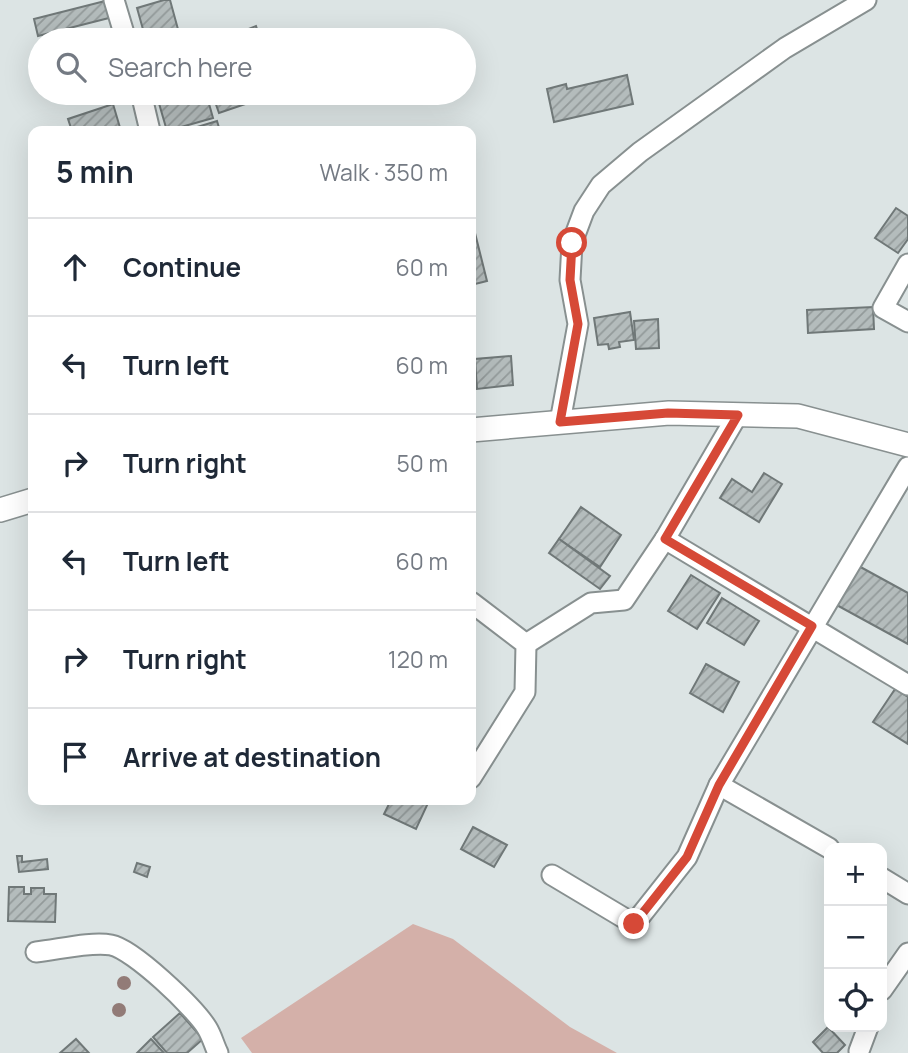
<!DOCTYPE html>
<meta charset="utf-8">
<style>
body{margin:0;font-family:Manrope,sans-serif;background:#f6f6f7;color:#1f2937}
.controls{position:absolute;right:21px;bottom:21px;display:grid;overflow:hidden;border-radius:14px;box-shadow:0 7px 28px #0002}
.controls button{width:63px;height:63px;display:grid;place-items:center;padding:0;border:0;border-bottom:2px solid #e0e1e3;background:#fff;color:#1f2937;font:35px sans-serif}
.stop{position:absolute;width:21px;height:21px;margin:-16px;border:5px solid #d64937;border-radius:50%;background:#fff}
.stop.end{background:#d64937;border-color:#fff;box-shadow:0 2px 7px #0008}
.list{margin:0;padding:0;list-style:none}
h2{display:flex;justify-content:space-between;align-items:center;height:91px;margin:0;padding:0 28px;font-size:30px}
h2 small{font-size:23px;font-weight:400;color:#747a83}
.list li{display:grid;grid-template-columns:46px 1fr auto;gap:21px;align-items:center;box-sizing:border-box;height:98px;padding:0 28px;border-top:2px solid #e0e1e3}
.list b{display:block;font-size:26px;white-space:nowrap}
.list em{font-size:23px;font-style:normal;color:#747a83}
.icon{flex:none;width:38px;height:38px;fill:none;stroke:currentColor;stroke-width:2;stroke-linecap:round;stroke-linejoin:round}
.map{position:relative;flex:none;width:908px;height:1053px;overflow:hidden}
.search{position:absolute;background:#fff;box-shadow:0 7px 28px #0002;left:28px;top:28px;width:448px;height:77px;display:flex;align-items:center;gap:18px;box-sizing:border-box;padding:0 24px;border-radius:38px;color:#747a83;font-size:26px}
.panel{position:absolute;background:#fff;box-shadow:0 7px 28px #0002;left:28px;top:126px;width:448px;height:679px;border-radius:14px}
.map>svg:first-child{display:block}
.green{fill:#d4b0a9}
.building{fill:url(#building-hatch);stroke:#707878;stroke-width:2}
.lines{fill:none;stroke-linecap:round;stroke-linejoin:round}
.minor-casing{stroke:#889090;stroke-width:23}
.tertiary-casing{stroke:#889090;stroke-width:26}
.minor{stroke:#fff;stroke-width:19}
.tertiary{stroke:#fff;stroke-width:23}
.tree{fill:#927b77}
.route{stroke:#d64937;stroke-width:9}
</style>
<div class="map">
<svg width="908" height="1053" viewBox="0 0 908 1053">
<defs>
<pattern id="building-hatch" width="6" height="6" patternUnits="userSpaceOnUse" patternTransform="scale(1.75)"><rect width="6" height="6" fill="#b4bcbc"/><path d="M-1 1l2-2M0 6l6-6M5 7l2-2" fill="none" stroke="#939a9a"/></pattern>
</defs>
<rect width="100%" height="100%" fill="#dce4e4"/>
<!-- green -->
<path class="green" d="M413,924L453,939L570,1027L617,1053H252L241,1038Z"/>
<!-- building -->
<g class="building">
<path d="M164,0H170L179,33L146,40L137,8Z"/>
<path d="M105,1L109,18L38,36L34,19Z"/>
<path d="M256,26L259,35L240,40L238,33Z"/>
<path d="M627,75L633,104L554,122L547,89L566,84L567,89Z"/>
<path d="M156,93H206L213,118L167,131Z"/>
<path d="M212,93H252L254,101L219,113Z"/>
<path d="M113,104L121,131H72L68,119Z"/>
<path d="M217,121L220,131H184Z"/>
<path d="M896,208L908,216V239L898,253L875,238Z"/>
<path d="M471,217L487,281L471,285Z"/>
<path d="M873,307L874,329L808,333L807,310Z"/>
<path d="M630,312L634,340L619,342L620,347L609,349L608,344L598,345L594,318Z"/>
<path d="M658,319L659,348L636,349L634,321Z"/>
<path d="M511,356L513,385L477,389L475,359Z"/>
<path d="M764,473L782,484L759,522L720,498L732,479L752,492Z"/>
<path d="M581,507L621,535L600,567L559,539Z"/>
<path d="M559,539L610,576L600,589L549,553Z"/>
<path d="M855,564L908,593V644L833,603Z"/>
<path d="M691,575L720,593L697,629L668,611Z"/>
<path d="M722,598L759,621L744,645L707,623Z"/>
<path d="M706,664L739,682L723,712L690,693Z"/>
<path d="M895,689L908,697V744L873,722Z"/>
<path d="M391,800H421L428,803L416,829L384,814Z"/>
<path d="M473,827L507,845L494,867L461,849Z"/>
<path d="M17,856H22V862L47,859L48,869L19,872Z"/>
<path d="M137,863L150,867L147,877L134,872Z"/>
<path d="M9,887H24V894H31V888H44V894H56L55,922L8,921Z"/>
<path d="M180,1013L203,1039L187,1053H167L153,1037Z"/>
<path d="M828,1027L845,1045L837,1053H823L813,1042Z"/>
<path d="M76,1039L89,1053H60Z"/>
<path d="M151,1039L164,1053H137Z"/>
</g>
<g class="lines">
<defs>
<g id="minor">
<path d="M114,0L126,40"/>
<path d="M141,93L150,131"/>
<path d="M908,264L883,308L908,322"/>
<path d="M560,422L578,324L570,280L572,243L584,211L601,185L640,152L785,48L866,0"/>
<path d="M665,539L908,685"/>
<path d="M471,602L526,644L525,692L471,778"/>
<path d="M526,644L591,603L624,600L665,539L738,414"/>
<path d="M719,785L829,848"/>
<path d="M552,875L634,924L687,857L719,785L908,467"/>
<path d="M882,878L908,894"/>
<path d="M36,952C57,950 91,941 111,945C133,949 195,1008 207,1028C212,1036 214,1045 218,1053"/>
<path d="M882,990L908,953"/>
<path d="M859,1051L868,1027"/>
</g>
<g id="tertiary">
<path d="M471,430L669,413L798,416L908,445"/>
<path d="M0,510L33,500"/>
</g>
</defs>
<!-- minor casing -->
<use href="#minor" class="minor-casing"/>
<!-- tertiary casing -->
<use href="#tertiary" class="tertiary-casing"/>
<!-- minor -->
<use href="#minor" class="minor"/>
<!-- tertiary -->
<use href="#tertiary" class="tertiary"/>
</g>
<!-- trees -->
<g class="tree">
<circle cx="124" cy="983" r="7"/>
<circle cx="119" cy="1010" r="7"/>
</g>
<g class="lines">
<!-- route -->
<path class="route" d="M572,243L570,280L578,324L560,422L668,413L738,415L665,539L812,626L719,785L687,857L634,924"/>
</g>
</svg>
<div class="controls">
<button>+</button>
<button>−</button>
<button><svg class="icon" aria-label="locate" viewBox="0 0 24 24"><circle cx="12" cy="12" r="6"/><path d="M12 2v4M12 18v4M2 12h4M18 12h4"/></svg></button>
</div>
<div class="stop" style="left:572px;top:243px"></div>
<div class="stop end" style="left:634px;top:924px"></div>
<div class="search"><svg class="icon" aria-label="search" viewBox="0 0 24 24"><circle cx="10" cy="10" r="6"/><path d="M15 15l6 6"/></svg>Search here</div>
<section class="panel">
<h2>5 min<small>Walk · 350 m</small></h2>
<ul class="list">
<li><svg class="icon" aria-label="ahead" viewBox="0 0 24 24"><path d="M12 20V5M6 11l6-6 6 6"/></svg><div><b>Continue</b></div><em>60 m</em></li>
<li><svg class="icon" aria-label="left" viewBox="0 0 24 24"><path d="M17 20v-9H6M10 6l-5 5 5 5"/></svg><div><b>Turn left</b></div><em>60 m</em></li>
<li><svg class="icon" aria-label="right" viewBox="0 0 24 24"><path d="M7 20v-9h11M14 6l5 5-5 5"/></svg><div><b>Turn right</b></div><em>50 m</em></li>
<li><svg class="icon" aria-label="left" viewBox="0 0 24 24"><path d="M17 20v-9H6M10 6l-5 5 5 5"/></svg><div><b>Turn left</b></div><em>60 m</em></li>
<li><svg class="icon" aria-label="right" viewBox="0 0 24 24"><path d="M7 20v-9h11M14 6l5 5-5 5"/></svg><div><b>Turn right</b></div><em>120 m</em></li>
<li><svg class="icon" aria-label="arrive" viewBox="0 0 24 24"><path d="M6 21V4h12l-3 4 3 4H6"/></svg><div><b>Arrive at destination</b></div></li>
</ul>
</section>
</div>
